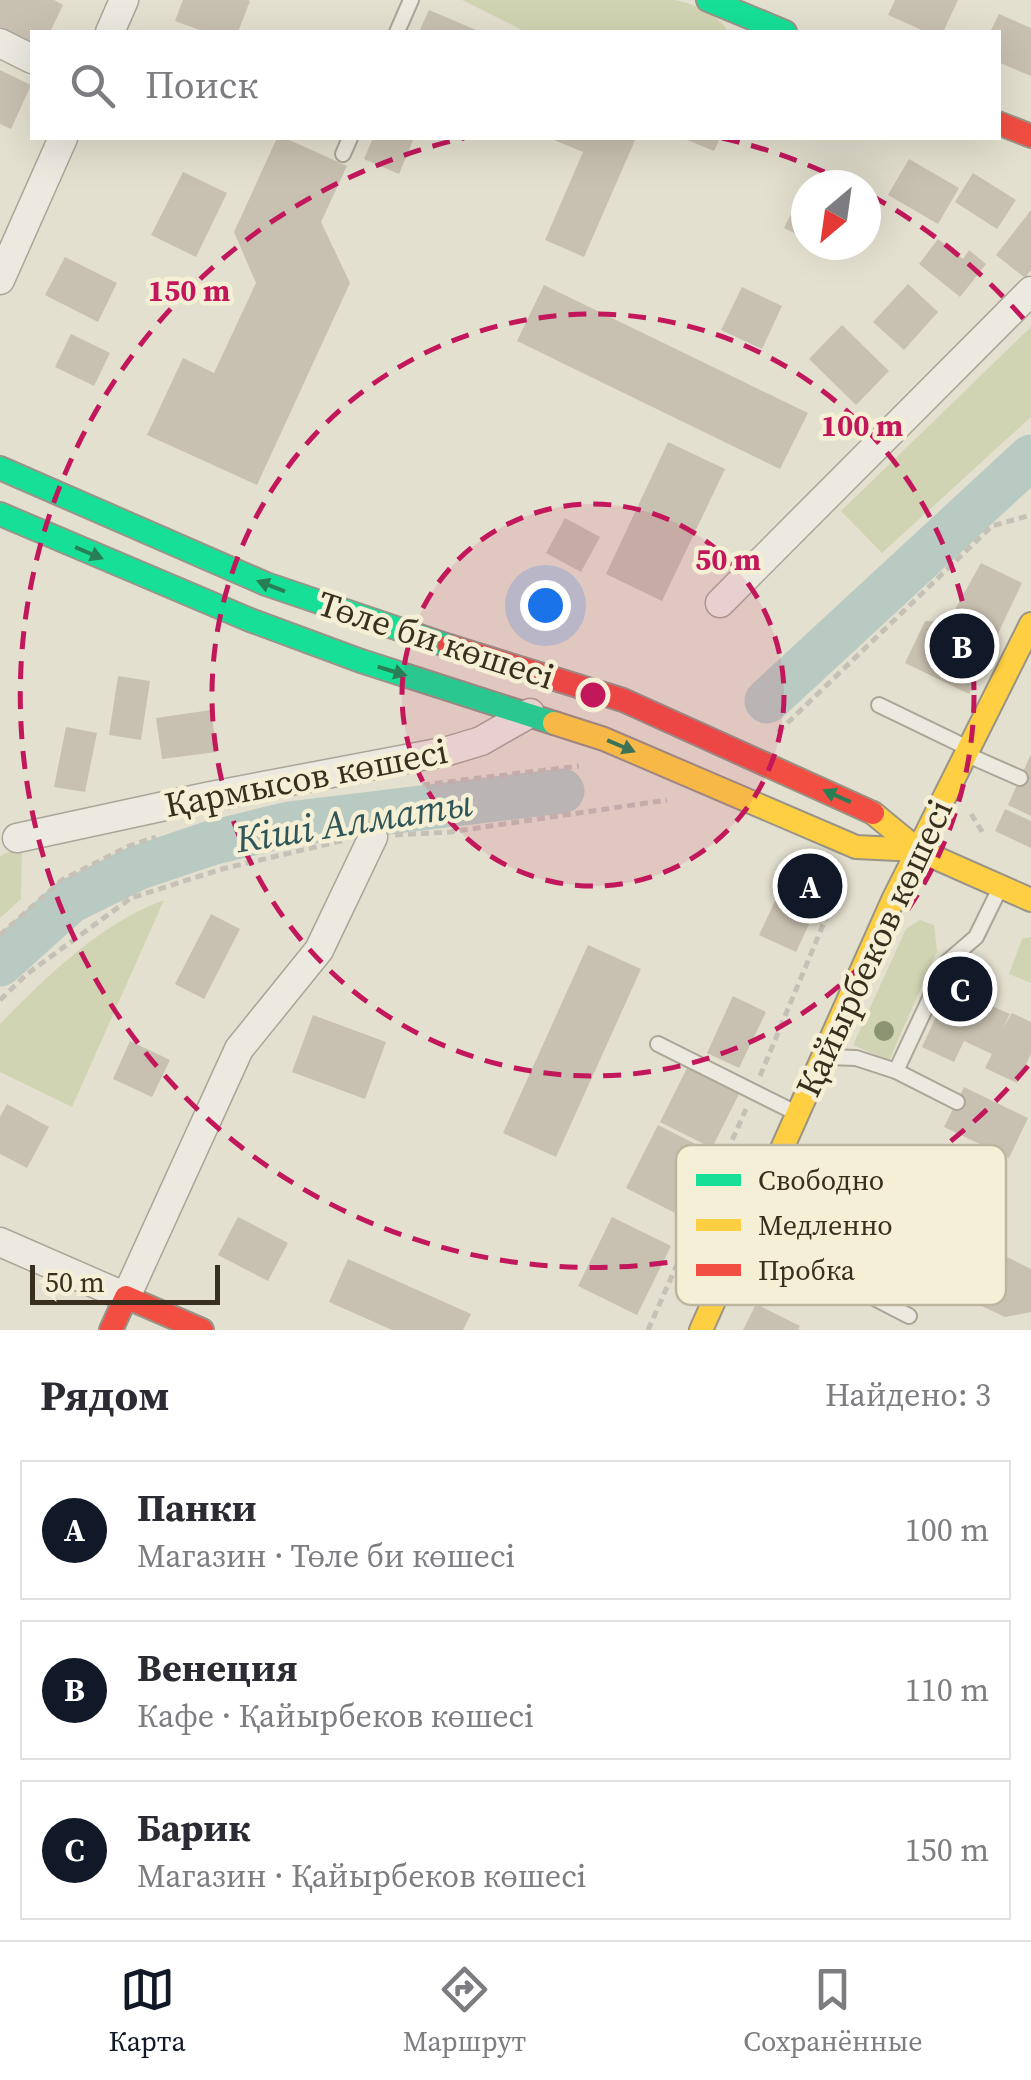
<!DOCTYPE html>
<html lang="ru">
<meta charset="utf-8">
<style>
body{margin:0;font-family:"Source Serif 4",serif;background:#f7f7f7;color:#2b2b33}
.compass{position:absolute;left:791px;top:170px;width:90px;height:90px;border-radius:50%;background:#fff;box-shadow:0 10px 40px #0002;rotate:209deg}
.scale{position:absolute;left:30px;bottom:25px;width:190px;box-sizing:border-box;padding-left:10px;border:5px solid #382f1f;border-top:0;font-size:28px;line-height:35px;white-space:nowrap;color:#382f1f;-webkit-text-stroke:8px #f5f0d5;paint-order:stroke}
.you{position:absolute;left:545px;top:605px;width:35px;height:35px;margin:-25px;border:8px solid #fff;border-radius:50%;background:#1a73e8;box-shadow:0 0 0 15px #1a73e833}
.badge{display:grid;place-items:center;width:65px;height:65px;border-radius:50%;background:#111827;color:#fff;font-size:32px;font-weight:700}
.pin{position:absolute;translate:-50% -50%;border:5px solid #fff;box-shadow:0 2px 10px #0006}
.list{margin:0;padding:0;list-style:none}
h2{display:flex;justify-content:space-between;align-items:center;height:130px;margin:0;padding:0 40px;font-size:42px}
h2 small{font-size:32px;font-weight:400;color:#7c7c81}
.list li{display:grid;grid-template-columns:65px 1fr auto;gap:30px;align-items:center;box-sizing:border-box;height:140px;margin:0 20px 20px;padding:0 20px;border:2px solid #e1e1e2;border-radius:0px}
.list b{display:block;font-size:38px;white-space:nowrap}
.list p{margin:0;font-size:32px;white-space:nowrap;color:#7c7c81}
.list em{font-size:32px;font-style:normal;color:#7c7c81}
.icon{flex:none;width:55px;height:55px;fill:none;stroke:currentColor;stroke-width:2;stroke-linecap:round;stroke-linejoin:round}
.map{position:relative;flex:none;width:1031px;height:1330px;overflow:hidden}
.search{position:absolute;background:#fff;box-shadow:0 10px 40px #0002;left:30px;right:30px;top:30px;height:110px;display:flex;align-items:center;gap:25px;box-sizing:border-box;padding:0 35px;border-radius:0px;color:#7c7c81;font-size:38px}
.sheet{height:610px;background:#fff}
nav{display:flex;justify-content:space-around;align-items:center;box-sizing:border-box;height:140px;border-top:2px solid #e1e1e2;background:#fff;font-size:28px;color:#7c7c81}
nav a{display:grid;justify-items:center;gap:5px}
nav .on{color:#111827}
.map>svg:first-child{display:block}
.green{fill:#d0d4b2}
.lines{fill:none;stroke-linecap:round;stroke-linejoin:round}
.river{stroke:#b9cac2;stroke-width:45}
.building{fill:#c8c0b0}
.lane-casing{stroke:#aaa597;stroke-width:18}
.street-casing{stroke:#aaa597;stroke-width:31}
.fast-casing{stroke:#999488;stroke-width:26}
.slow-casing{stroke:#999488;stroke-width:26}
.jam-casing{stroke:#999488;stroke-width:26}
.path{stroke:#c5c1b7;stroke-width:5;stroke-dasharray:8 5;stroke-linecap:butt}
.lane{stroke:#eceae0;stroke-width:14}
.street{stroke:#eceae0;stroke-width:28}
.fast{stroke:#16e098;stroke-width:22}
.slow{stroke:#ffcf43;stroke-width:22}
.jam{stroke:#f24e42;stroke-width:22}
.tree{fill:#8b9373}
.oneway{fill:#297f55}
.ring{fill:none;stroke:#c2185b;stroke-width:5;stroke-dasharray:18 12}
.labels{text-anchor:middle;stroke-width:9;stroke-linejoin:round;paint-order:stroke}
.street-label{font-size:35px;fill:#382f1f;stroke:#f5f0d5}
.water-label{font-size:38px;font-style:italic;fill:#2f5558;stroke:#f5f0d5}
.key{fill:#f5f0d5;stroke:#bcb69e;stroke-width:2.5}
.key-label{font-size:28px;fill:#382f1f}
.centre{fill:#c2185b;stroke:#f5f0d5;stroke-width:5}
.ring-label{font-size:30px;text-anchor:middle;font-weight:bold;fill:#c2185b;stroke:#f5f0d5;stroke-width:9;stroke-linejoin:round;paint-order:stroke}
</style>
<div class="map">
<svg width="1031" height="1330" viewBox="0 0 1031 1330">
<rect width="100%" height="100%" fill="#e4e0cf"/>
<!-- green -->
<g class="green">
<path d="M462,0H674C695,4 716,13 728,31L526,32Z"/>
<path d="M1031,327V417L882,553L841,511Z"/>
<path d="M22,846L21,899L0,918V856Z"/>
<path d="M164,900L72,1107L0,1072V1024C47,976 101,923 164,900Z"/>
<path d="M920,920L934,925L937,951L889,1061L853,1045L906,929Z"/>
<path d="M1031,937V983L1009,974L1022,939Z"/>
</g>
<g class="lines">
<!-- river -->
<g class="river">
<path d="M767,701L1031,457"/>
<path d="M0,964L70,901L137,868L211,843L289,824L562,791"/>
</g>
</g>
<!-- building -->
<g class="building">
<path d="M0,0H54L63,5L50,32H32V43L0,27Z"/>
<path d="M183,0H248L250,1L238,32H205L175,21Z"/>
<path d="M895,0H958L943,32H926L888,15Z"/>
<path d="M429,10L481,32H419Z"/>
<path d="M999,14L1031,28V76L998,62V32H990Z"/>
<path d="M0,70L31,85L11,129L0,124Z"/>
<path d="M277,138H285L347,166L321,222L350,283L257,485L147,435L183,358L214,373L256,283L234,232Z"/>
<path d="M373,138H414L399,174L364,159Z"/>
<path d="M549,138H636L584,257L545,240L583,152Z"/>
<path d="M682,138H720L714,151Z"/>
<path d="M909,159L959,188L938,224L888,195Z"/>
<path d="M183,172L227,193L196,257L151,235Z"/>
<path d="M973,173L1016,200L997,229L955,202Z"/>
<path d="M806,184V239L784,228Z"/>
<path d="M1031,210V270L1025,278L996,255Z"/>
<path d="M938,239L963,259L969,250L986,264L960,297L919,264Z"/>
<path d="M65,257L117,283L98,322L45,295Z"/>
<path d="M908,284L938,312L904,350L873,322Z"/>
<path d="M544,285L808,413L780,469L517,341Z"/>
<path d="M742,287L782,306L762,349L721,330Z"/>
<path d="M842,325L889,371L856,405L809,359Z"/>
<path d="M71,334L110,353L94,386L55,367Z"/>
<path d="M668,442L725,469L662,601L606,574Z"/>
<path d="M565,518L600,537L581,572L546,553Z"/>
<path d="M981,563L1022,583L969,694L905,663L925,621L948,622Z"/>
<path d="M118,676L150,681L141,740L109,735Z"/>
<path d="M211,710L217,752L162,759L156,718Z"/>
<path d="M66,727L97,733L85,792L54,787Z"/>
<path d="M1031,754V816L1008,805Z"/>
<path d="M1005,809L1031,821V848L995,831Z"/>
<path d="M792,865L829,882L796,952L759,935Z"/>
<path d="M211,914L240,929L204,999L175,984Z"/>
<path d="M588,945L641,969L556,1157L503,1133Z"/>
<path d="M956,973L991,989L985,1003L1010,1014L1002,1030L1012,1013L1031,1022V1054L1017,1083L985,1068L992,1054L964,1041L954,1062L922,1047Z"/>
<path d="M733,996L766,1012L739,1068L707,1053Z"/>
<path d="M313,1015L386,1042L365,1099L292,1072Z"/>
<path d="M130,1041L170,1060L152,1097L113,1079Z"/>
<path d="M687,1068L739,1094L712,1148L660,1122Z"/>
<path d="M964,1087L1028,1118L1009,1158L944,1127Z"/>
<path d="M7,1104L49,1127L27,1168L0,1154V1117Z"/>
<path d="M658,1125L711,1152L679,1215L626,1188Z"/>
<path d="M238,1217L288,1243L268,1281L218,1255Z"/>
<path d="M612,1217L671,1246L637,1315L578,1286Z"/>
<path d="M997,1252L1031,1269V1312L1005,1317L973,1302Z"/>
<path d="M348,1259L471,1314L463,1330H392L329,1302Z"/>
<path d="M756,1304L800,1326L798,1330H743Z"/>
</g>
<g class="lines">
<defs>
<g id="lane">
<path d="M397,32L411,0"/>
<path d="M343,154L350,138"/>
<path d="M879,705L968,748"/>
<path d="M970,756L1020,778"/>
<path d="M658,1044L796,1113"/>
<path d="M828,1057L856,1058L896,1071L947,962L976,937L1000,888"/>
<path d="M896,1071L957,1102"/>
<path d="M747,1232L909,1316"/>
</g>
<g id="street">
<path d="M110,32L124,0"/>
<path d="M0,43L32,59"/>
<path d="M0,280L63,138"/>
<path d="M720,603L1031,291"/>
<path d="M17,838L211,796L448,751L481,741L530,713"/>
<path d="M0,1242L126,1297L239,1049L319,950L373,837"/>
</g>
<g id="fast">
<path d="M708,0L785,32"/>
<path d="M0,468L266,584L449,646"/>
<path d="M0,514L250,620L361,661L554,723"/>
</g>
<g id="slow">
<path d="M554,723L604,739L856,847L918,850"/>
<path d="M873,813L918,850L1031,900"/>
<path d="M701,1330L893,900L1031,624"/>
</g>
<g id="jam">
<path d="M998,123L1031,136"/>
<path d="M449,646L623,700L873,813"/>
<path d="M111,1330L126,1297L202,1330"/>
</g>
</defs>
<!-- lane casing -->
<use href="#lane" class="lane-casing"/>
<!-- street casing -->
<use href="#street" class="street-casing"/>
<!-- fast casing -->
<use href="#fast" class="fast-casing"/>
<!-- slow casing -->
<use href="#slow" class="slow-casing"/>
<!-- jam casing -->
<use href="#jam" class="jam-casing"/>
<!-- path -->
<g class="path">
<path d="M778,732L992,526L1031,515"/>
<path d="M422,785L579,766"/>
<path d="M971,814L983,833"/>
<path d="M395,835L450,832L667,800"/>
<path d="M0,935L62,880L129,846L156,837"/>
<path d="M0,1000L27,974L131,898L222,869L345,840"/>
<path d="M760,1076L843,877L841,875"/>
<path d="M648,1330L746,1109"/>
</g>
<!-- lane -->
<use href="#lane" class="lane"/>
<!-- street -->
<use href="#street" class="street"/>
<!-- fast -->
<use href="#fast" class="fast"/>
<!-- slow -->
<use href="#slow" class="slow"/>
<!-- jam -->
<use href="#jam" class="jam"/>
</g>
<!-- trees -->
<circle class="tree" cx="884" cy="1031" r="10"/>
<!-- one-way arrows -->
<defs><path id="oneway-solid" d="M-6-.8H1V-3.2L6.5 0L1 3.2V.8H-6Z" transform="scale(2.5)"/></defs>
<g class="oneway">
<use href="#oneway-solid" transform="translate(89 553) rotate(23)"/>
<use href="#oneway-solid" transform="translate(271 586) rotate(-159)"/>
<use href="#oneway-solid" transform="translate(392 671) rotate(17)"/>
<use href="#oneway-solid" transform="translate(621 746) rotate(23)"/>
<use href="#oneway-solid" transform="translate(837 796) rotate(-156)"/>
</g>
<!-- distance rings -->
<circle cx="593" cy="695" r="191" fill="#c2185b" fill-opacity=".12"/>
<g class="ring">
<circle cx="593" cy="695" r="191"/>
<circle cx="593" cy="695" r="381"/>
<path d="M1028 1066A572 572 0 1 1 464 138M722 138A572 572 0 0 1 848 183M870 195A572 572 0 0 1 1028 324"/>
</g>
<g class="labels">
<!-- street labels -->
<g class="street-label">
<text transform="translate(436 640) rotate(18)" y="12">Төле би көшесі</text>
<text transform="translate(306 778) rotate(-11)" y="12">Қармысов көшесі</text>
<text transform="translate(874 948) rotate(-65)" y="12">Қайырбеков көшесі</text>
</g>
<!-- water labels -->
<g class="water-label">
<text transform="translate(354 821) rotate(-9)" y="13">Кіші Алматы</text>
</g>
</g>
<!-- legend -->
<rect x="676" y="1145" width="330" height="160" rx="15" class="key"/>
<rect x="696" y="1174" width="45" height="12" fill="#16e098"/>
<rect x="696" y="1219" width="45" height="12" fill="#ffcf43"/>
<rect x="696" y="1264" width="45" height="12" fill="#f24e42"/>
<g class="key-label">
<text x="758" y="1190">Свободно</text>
<text x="758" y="1235">Медленно</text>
<text x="758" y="1280">Пробка</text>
</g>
<circle cx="593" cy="695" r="15" class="centre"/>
<g class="ring-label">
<text x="189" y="301">150 m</text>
<text x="862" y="436">100 m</text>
<text x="728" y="570">50 m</text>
</g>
</svg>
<svg class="compass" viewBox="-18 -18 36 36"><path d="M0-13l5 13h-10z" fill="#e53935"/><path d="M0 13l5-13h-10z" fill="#7c7c81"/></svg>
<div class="scale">50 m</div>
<div class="you"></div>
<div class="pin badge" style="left:810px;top:886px">A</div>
<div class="pin badge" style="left:962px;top:646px">B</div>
<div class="pin badge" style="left:960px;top:989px">C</div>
<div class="search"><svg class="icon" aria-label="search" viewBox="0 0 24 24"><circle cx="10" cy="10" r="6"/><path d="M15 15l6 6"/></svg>Поиск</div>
</div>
<section class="sheet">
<h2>Рядом<small>Найдено: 3</small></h2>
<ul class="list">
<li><span class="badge">A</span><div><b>Панки</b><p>Магазин · Төле би көшесі</p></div><em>100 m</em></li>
<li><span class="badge">B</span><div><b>Венеция</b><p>Кафе · Қайырбеков көшесі</p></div><em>110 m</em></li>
<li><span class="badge">C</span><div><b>Барик</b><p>Магазин · Қайырбеков көшесі</p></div><em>150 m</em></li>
</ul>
</section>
<nav>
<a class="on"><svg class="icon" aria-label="map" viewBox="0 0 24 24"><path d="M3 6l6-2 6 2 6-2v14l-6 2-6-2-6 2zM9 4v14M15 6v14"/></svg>Карта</a>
<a><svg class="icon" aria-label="directions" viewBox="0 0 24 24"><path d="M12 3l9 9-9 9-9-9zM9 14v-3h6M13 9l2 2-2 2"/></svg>Маршрут</a>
<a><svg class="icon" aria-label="saved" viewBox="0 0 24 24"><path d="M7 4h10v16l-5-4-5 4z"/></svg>Сохранённые</a>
</nav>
